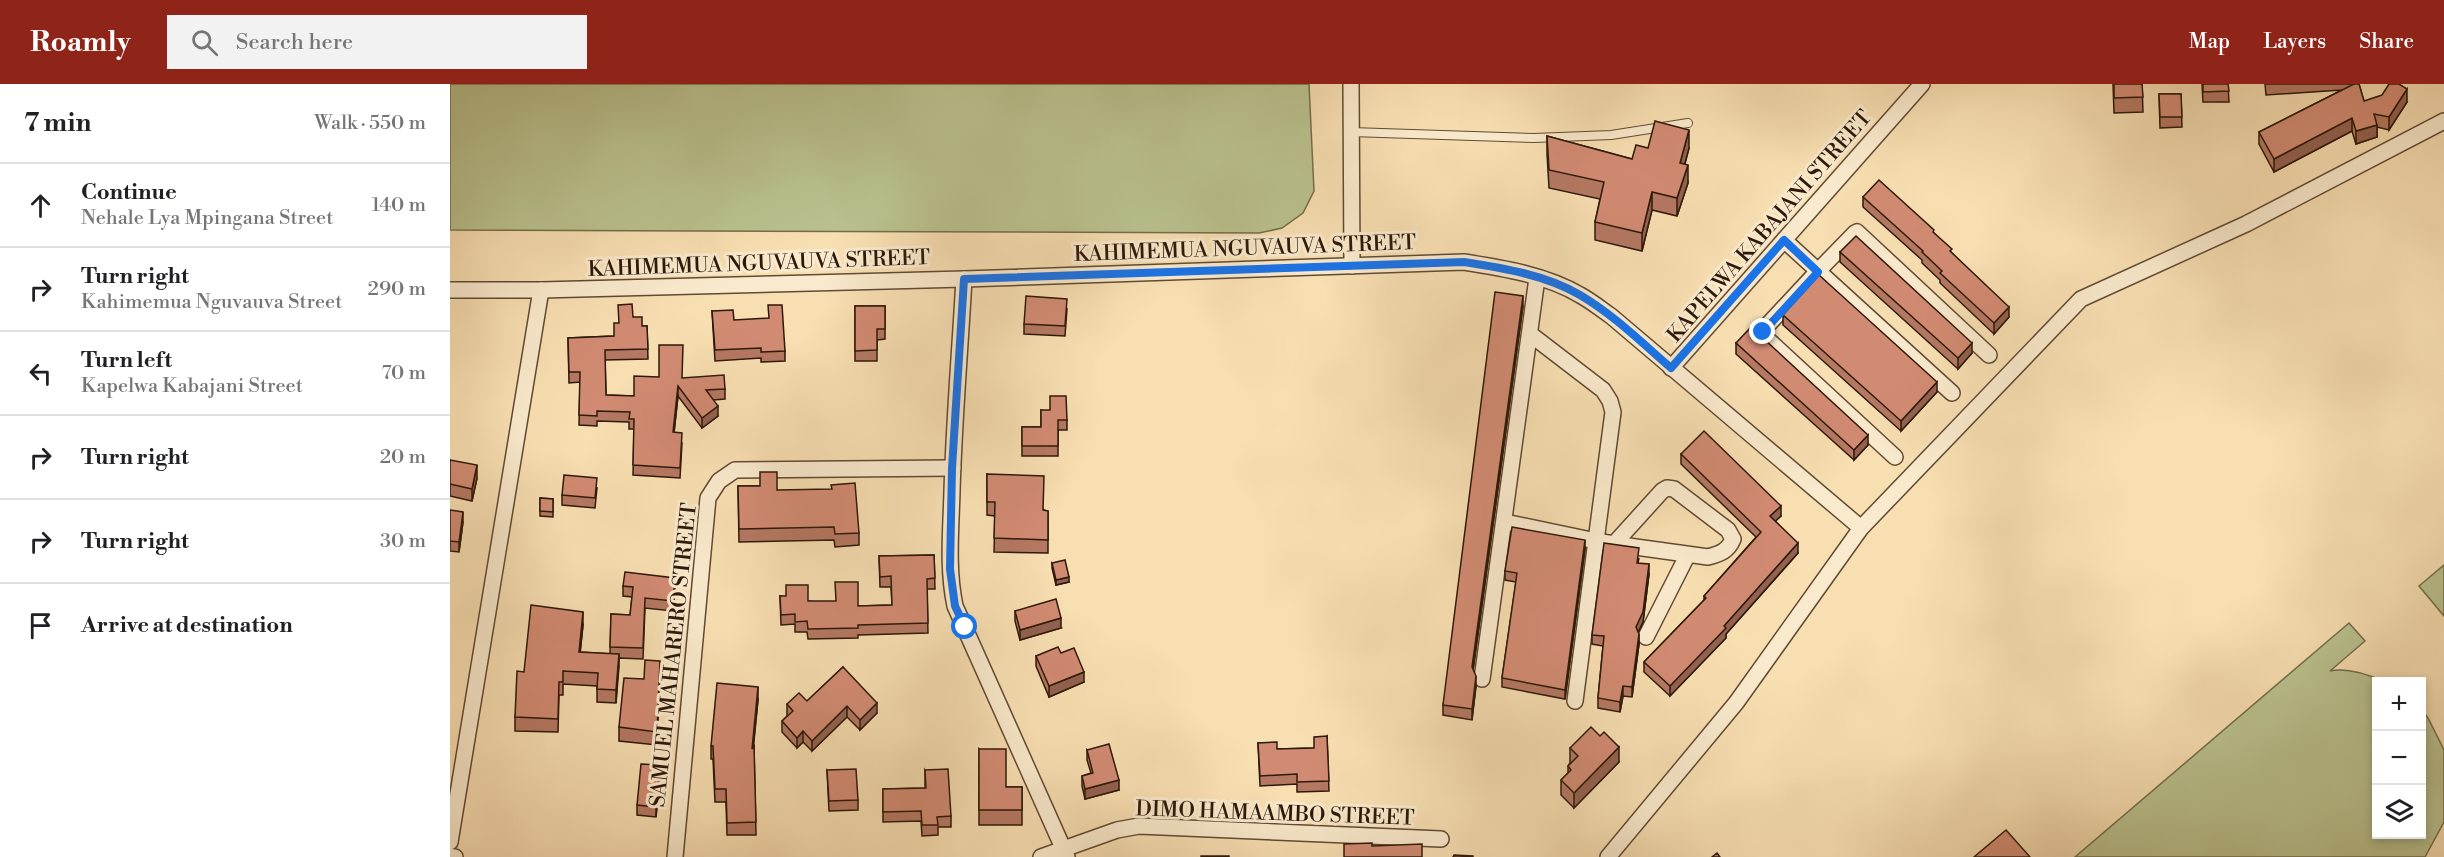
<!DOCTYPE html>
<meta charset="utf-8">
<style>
body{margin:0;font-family:"Libre Bodoni",serif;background:#f2f2f2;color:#202124}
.controls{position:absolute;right:18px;bottom:18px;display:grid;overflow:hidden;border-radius:0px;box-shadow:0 3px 9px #0003}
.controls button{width:54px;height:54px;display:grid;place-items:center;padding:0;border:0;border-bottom:2px solid #e0e0e0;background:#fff;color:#202124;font:30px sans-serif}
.stop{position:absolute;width:18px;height:18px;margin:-14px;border:4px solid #1a73e8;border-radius:50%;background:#fff}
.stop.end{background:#1a73e8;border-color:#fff;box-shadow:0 2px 6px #0008}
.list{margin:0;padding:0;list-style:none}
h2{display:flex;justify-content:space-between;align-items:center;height:78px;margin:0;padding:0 24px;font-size:26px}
h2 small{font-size:20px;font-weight:400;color:#757577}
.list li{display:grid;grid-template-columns:39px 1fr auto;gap:18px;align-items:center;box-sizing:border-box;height:84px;padding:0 24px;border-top:2px solid #e0e0e0}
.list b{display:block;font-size:22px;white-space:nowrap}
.list p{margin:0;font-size:20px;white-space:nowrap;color:#757577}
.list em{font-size:20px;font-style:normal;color:#757577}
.icon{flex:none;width:33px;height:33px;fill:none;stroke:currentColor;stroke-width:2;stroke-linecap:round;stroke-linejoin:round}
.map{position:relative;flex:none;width:1994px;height:773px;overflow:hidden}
header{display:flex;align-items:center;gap:36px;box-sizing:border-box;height:84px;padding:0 30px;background:#8f2418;color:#fff}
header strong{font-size:28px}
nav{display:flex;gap:33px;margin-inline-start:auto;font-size:21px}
.search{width:420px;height:54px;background:#f2f2f2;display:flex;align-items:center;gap:15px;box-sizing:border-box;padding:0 21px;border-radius:0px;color:#757577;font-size:22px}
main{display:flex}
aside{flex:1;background:#fff}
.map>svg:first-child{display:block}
.green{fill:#bac28f;stroke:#746d4c;stroke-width:1.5}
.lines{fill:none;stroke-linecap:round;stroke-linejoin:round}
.service-casing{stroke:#604a33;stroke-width:10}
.minor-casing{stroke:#604a33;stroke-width:18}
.service{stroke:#faeacd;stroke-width:8}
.minor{stroke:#faeacd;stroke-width:15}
.wall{fill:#b57863;stroke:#2d1809;stroke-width:1.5}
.shaded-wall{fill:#936150;stroke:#2d1809;stroke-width:1.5}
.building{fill:#d28b73;stroke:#2d1809;stroke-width:1.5}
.route{stroke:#1a73e8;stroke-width:8}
.labels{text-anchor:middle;stroke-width:6;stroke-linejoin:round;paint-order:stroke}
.street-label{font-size:21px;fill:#2d1809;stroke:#faeacd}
</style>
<header>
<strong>Roamly</strong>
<div class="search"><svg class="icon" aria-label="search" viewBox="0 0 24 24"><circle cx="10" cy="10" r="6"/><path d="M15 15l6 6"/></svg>Search here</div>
<nav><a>Map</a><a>Layers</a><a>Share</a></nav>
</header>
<main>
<aside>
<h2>7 min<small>Walk · 550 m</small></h2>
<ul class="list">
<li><svg class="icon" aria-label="ahead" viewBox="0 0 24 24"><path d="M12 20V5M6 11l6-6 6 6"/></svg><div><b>Continue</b><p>Nehale Lya Mpingana Street</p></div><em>140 m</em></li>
<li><svg class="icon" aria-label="right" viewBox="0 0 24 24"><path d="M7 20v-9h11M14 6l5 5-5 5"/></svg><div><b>Turn right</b><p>Kahimemua Nguvauva Street</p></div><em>290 m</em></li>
<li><svg class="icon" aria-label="left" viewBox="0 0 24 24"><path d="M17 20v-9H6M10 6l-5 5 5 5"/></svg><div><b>Turn left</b><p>Kapelwa Kabajani Street</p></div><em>70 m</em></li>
<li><svg class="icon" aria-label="right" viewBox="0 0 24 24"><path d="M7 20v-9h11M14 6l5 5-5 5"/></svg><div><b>Turn right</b></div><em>20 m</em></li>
<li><svg class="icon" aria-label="right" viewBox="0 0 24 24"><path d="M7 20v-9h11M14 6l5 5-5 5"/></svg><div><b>Turn right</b></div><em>30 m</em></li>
<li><svg class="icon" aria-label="arrive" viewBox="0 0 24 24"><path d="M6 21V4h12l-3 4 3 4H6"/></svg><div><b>Arrive at destination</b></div></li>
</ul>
</aside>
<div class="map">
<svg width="1994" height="773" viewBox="0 0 1994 773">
<rect width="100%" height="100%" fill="#f8dfb2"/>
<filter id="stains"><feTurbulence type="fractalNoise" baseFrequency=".00333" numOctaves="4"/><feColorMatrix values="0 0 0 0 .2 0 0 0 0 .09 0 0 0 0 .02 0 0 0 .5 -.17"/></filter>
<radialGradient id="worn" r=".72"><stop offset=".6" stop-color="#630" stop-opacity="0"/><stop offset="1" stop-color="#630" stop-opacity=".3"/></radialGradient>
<!-- green -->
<g class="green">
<path d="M0,0H859L864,107L853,129L832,144L809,149L0,146Z"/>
<path d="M1994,481V532L1969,502Z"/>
<path d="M1899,539L1915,557L1880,587C1897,583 1917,590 1933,597L1926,598V750H1972V626L1978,634L1994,666V738L1975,773H1625Z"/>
</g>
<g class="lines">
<defs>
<path id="service" d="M901,48L1084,54L1161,51L1238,39"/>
<g id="minor">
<path d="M901,0L902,182"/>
<path d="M1334,156L1368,187L1314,245L1315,253L1445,373"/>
<path d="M514,195C510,266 504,337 502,407C501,446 497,484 505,522L617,773"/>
<path d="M0,206H91L514,195L1014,178C1053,184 1096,191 1130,211C1141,217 1151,225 1161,232L1411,444"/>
<path d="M1080,250L1153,306L1160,317L1163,328L1146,457L1164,460"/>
<path d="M1221,284L1472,0"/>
<path d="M1502,309L1368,187L1405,149L1407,148L1539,271"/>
<path d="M1217,404L1224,405L1278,446L1283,455C1278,467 1270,470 1258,473L1164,460L1212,407Z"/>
<path d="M1055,438L1146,457L1125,617"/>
<path d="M1196,553L1237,472"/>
<path d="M1032,595L1087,194"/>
<path d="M0,758L91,206"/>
<path d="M0,772L5,773"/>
<path d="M225,773L258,414L269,397L285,386L503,384"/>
<path d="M591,773L667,746L689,742L991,755"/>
<path d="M1158,773L1286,619L1411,444L1631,215L1796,140L1994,37"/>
</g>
</defs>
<!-- service casing -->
<use href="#service" class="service-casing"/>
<!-- minor casing -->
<use href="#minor" class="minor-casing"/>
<!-- service -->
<use href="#service" class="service"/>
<!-- minor -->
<use href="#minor" class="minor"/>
</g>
<!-- wall -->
<g class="wall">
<path d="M1663,0H1692L1693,28L1664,29Z"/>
<path d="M1752,0H1778L1779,18H1753Z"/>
<path d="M1815,0H1909L1914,17L1957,18L1939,46L1927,43V53L1906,60L1902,47L1824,88L1809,60V48L1892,6L1816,11Z"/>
<path d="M1709,10H1731L1732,43L1710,44Z"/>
<path d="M1097,52L1182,75L1198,64H1239L1235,80L1238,99L1227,132L1202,126L1192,167L1145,156V138L1150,115L1099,104L1097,70Z"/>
<path d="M1413,113L1484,149L1559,233L1544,250L1490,199V196L1472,179V176L1413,123Z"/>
<path d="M1390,168L1522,269L1508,285L1390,178Z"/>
<path d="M405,222H435V255L427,256V277H405Z"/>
<path d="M1073,222L1023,586L1026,602L1022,636L993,631V621Z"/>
<path d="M617,225L615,252L574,250V240Z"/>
<path d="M262,227L284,236L335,267V277L311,278V274L265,277Z"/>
<path d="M1333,231L1487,308L1451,347L1333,241Z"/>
<path d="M183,233L192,242H197L198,275L155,276L156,311L184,312L232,294L275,305V315L263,316L268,332L252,344L228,312L224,348L232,359L230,394L183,391L184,345H179V338L147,337V342L129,341L130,298L119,299L118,254L164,252Z"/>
<path d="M1286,259L1418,361L1404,376L1286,270Z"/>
<path d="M591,326L617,336V346H608V372H572V343H591Z"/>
<path d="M1231,370L1331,432L1325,437L1348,469L1276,550V554L1220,612L1194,588V578L1254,516V512L1306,453L1231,380Z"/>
<path d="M0,376L27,394L22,417L0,412Z"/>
<path d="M537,390L594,426L598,427V469L544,468L545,432L537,431Z"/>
<path d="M288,402H310L327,406L409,449V461L385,463L384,456L289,458Z"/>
<path d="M147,404L145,424L112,421V411Z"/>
<path d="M90,414L103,415V433L90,432Z"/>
<path d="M0,426L13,438L9,468L0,467Z"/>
<path d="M1135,465L1115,615L1052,603V594L1066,498L1055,496V487Z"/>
<path d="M484,471L485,505H477L478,549L408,551V554L358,555L357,548H345V540L331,541L330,512L358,517L408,522L442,521L441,503H430L429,472Z"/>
<path d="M1189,474L1188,479L1199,490L1193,538L1188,548L1189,560L1182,613L1173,612L1170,628L1148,624V614L1153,562L1142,560V551Z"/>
<path d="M602,479L619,498L606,501L602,484Z"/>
<path d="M173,502L225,504L223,527L195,524L193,575L169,574L166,619L147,618V602L113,600V611H109L108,648L65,647V633L74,588L133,541L130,568L160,570L161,530L180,531L182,513L173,512Z"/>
<path d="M565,527L611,544L570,556L565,537Z"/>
<path d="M611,569L634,598L599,613L586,582V572Z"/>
<path d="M393,583L427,629L410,646L397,633L362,667L353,658L347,664L332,648V637L337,632V620L357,617Z"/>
<path d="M210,591L207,661L169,657V643Z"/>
<path d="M308,616L303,663L304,662L306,751H277L276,718H265L263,675H261V662Z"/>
<path d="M877,652L879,707L847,708V700L810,702L808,659L827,665L864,664Z"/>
<path d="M1120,664L1169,678L1124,724L1111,711V696L1118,689V682L1120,679Z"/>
<path d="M529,665L556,703H572V741H529Z"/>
<path d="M637,666L669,706L635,715L632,702V692L641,689L637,676Z"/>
<path d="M377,686L408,716V726L379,727Z"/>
<path d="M475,686L501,732V743H488V751L472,752L471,737L433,738V705L475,704Z"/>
<path d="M210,692L206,733L187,731V721Z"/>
</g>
<!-- shaded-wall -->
<g class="shaded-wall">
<path d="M1957,5V18L1939,46V33Z"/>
<path d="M1902,34V47L1824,88V75Z"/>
<path d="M1927,41V53L1906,60V47Z"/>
<path d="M1239,46V64L1230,97V79Z"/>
<path d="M1238,81V99L1227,132V114Z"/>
<path d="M1202,108V126L1192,167V149Z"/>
<path d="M1073,212V222L1022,594V583Z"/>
<path d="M1559,223V233L1544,250V239Z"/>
<path d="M1522,259V269L1508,285V274Z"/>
<path d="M1487,298V308L1451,347V337Z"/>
<path d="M228,302V312L223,359V348Z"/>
<path d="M268,322V332L252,344V334Z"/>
<path d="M1418,351V361L1404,376V366Z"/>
<path d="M27,381V394L22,417V405Z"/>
<path d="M1331,422V432L1320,442V432Z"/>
<path d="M13,428V438L9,468V458Z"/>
<path d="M1135,456V465L1115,615V606Z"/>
<path d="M1348,459V469L1276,550V554L1220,612V602Z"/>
<path d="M1199,480V490L1193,538L1186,553V543Z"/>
<path d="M619,493V498L606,501V496Z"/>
<path d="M225,494V504L223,527V517Z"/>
<path d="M133,528V541L129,581V568Z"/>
<path d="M611,534V544L570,556V546Z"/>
<path d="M1189,550V560L1182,613V603Z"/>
<path d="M169,570V583L166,619V606Z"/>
<path d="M634,588V598L599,613V602Z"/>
<path d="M1026,592V602L1022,636V625Z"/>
<path d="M1173,602V612L1170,628V618Z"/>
<path d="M308,603V616L302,678V665Z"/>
<path d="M427,619V629L410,646V636Z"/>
<path d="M397,622V633L362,667V657Z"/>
<path d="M353,647V658L347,664V654Z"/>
<path d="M1169,663V678L1124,724V709Z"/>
<path d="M210,681V692L206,733V723Z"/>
<path d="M669,696V706L635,715V705Z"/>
</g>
<!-- building -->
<g class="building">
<path d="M1664,0H1692L1693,13L1664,14Z"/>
<path d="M1753,0H1778L1779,7L1753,8Z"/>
<path d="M1904,0H1909L1914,17L1932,11L1939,0H1949L1957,5L1939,33L1924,30L1927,41L1906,47L1902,34L1824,75L1809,48Z"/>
<path d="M1709,10H1731L1732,33H1710Z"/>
<path d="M1205,37L1239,46L1230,79L1238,81L1227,114L1202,108L1192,149L1145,138L1154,98L1099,86L1097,52L1182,75L1186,61L1198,64Z"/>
<path d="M1429,96L1484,146L1483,148L1502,165L1500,167L1559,223L1544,239L1490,189L1492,187L1472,168L1473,167L1413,113Z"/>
<path d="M1406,152L1522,259L1508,274L1390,168Z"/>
<path d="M1369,191L1487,298L1451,337L1333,231Z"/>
<path d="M1045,208L1073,212L1022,583L1026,592L1022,625L993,621Z"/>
<path d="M576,212L617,215L615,242L574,240Z"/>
<path d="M182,220L183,233H192V242H197L198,265L155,266L156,311L184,312V292L209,293V261H233L232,294L274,291L275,305L256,306L268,322L252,334L228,302L223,348L232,349L230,384L183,381L184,335H179L180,328L147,327V332L129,331L130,288H119L118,254L164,252V239H169L168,221Z"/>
<path d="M318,221H332L335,267L311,268V264L265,266L262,227L283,226L284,236L319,234Z"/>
<path d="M405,222H435V245H427V266L405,267Z"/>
<path d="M1301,243L1418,351L1404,366L1286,259Z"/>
<path d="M600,312H616L617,336H608V362H572V343H591V326H600Z"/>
<path d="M1254,347L1331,422L1320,432L1348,459L1274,542L1276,544L1220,602L1194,578L1256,514L1254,512L1311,448L1231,370Z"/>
<path d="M0,376L27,381L22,405L0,400Z"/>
<path d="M310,388H327V406L382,405L381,401L405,399L409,449L385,450L384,443L289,445L288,402H310Z"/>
<path d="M537,390L594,392L593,426L598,427V456L544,454L545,418H537Z"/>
<path d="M114,391L147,394L145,414L112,411Z"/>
<path d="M90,414L103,415V428L90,427Z"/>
<path d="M0,426L13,428L9,458L0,457Z"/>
<path d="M1062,443L1135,456L1115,606L1052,594L1067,489L1055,487Z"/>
<path d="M1154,459L1189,464L1187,479L1199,480L1193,528L1186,543L1189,550L1182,603L1173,602L1170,618L1148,614L1154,552L1142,551Z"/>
<path d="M484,471L485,494L477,495L478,539L408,541V544L358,545L357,537L345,538V530L331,531L330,512H336V501H358V517H386L385,498H408V522L442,521L441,492L430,493L429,472Z"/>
<path d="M615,476L619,493L606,496L602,479Z"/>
<path d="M175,488L225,494L223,517L195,514L193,564L160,563L161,530L180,531L183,503L173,502Z"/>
<path d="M606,515L611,534L570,546L565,527Z"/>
<path d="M81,521L133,528L129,568L169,570L166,606L147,605L148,589L113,587V598H109L108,635L65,633L67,587L74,588Z"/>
<path d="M608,563L611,569L624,564L634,588L599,602L586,572Z"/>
<path d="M195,576L210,577L207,648L169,643L174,594L194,595Z"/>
<path d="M393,583L427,619L410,636L397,622L362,657L353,647L347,654L332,637L343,627L337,620L349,609L357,617Z"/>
<path d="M267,599L308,603L302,665L304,662L306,738L277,739L276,705H265L263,662H261Z"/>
<path d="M1141,643L1150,652L1154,648L1169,663L1124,709L1111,696L1121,686L1118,682L1128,672L1120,664Z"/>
<path d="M877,652L879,697L847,698V690L810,692L808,659L827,658V665L864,664V653Z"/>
<path d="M659,660L669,696L635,705L632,692L643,689L637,666Z"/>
<path d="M529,665H556V703H572V726H529Z"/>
<path d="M191,680L210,681L206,723L187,721Z"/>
<path d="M406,685L408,716L379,717L377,686Z"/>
<path d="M498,685L501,732L487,733L488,741H472L471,727L433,728V705L476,704L475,686Z"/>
<path d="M1556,746L1580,773H1524Z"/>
<path d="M922,759V762L972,760V773H894V760Z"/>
<path d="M1267,769L1270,773H1262Z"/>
<path d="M1004,771L1023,772V773H1003Z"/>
<rect x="751" y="772" width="28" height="1"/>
</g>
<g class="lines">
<!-- route -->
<path class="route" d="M515,543L505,522L500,485L502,384L514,195L1014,178C1053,184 1096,191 1130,211C1164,231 1192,259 1221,284L1334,156L1368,188L1313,248"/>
</g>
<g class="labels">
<!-- street labels -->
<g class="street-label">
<text transform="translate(1319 142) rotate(-49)" y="7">KAPELWA KABAJANI STREET</text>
<text transform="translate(795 164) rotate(-2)" y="7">KAHIMEMUA NGUVAUVA STREET</text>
<text transform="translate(309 179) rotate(-2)" y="7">KAHIMEMUA NGUVAUVA STREET</text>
<text transform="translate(223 571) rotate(-84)" y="7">SAMUEL MAHARERO STREET</text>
<text transform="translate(825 729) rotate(2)" y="7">DIMO HAMAAMBO STREET</text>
</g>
</g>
<rect width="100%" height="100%" filter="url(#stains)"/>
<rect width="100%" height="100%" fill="url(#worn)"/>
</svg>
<div class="controls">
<button>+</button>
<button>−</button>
<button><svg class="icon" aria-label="layers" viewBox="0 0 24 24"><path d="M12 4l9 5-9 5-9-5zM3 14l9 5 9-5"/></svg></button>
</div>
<div class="stop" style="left:515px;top:543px"></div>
<div class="stop end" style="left:1313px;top:248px"></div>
</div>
</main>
